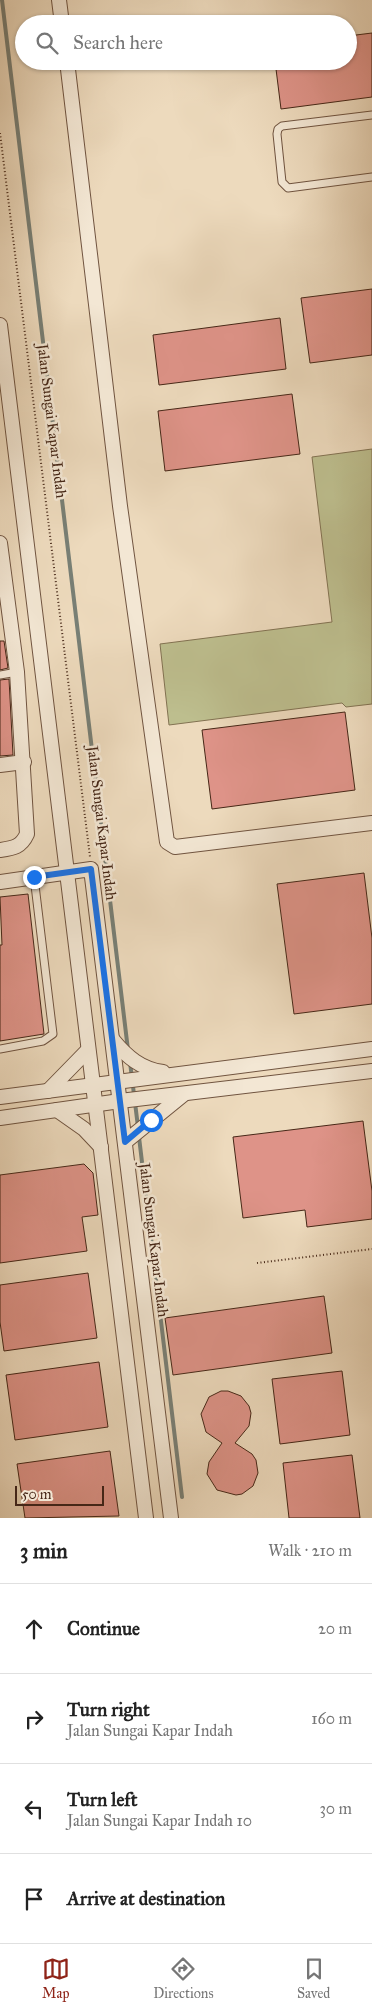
<!DOCTYPE html>
<meta charset="utf-8">
<style>
body{margin:0;font-family:"IM FELL Great Primer",serif;background:#f2f2f2;color:#222}
.scale{position:absolute;left:15px;bottom:12px;width:89px;box-sizing:border-box;padding-left:5px;border:2px solid #462717;border-top:0;font-size:14px;line-height:18px;white-space:nowrap;color:#462717;-webkit-text-stroke:4px #f3e7d4;paint-order:stroke}
.stop{position:absolute;width:15px;height:15px;margin:-11px;border:4px solid #1a73e8;border-radius:50%;background:#fff}
.stop.end{background:#1a73e8;border-color:#fff;box-shadow:0 1px 5px #0008}
.list{margin:0;padding:0;list-style:none}
h2{display:flex;justify-content:space-between;align-items:center;height:65px;margin:0;padding:0 20px;font-size:21px}
h2 small{font-size:16px;font-weight:400;color:#767676}
.list li{display:grid;grid-template-columns:32px 1fr auto;gap:15px;align-items:center;box-sizing:border-box;height:90px;padding:0 20px;border-top:1px solid #e0e0e0}
.list b{display:block;font-size:19px;white-space:nowrap}
.list p{margin:0;font-size:16px;white-space:nowrap;color:#767676}
.list em{font-size:16px;font-style:normal;color:#767676}
.icon{flex:none;width:28px;height:28px;fill:none;stroke:currentColor;stroke-width:2;stroke-linecap:round;stroke-linejoin:round}
.map{position:relative;flex:none;width:372px;height:1518px;overflow:hidden}
.search{position:absolute;background:#fff;box-shadow:0 1px 4px #0004;left:15px;right:15px;top:15px;height:55px;display:flex;align-items:center;gap:12px;box-sizing:border-box;padding:0 18px;border-radius:28px;color:#767676;font-size:19px}
.sheet{height:425px;background:#fff}
nav{display:flex;justify-content:space-around;align-items:center;box-sizing:border-box;height:70px;border-top:1px solid #e0e0e0;background:#fff;font-size:14px;color:#767676}
nav a{display:grid;justify-items:center;gap:2px}
nav .on{color:#8f2418}
.map>svg:first-child{display:block}
.green{fill:#bdbe8e;stroke:#827252}
.lines{fill:none;stroke-linecap:round;stroke-linejoin:round}
.stream{stroke:#787f75;stroke-width:4}
.building{fill:#de9388;stroke:#462717}
.lane-casing{stroke:#705440;stroke-width:9}
.street-casing{stroke:#705440;stroke-width:16}
.path{stroke:#462717;stroke-width:2;stroke-dasharray:1 2.5;stroke-linecap:butt}
.lane{stroke:#f3e7d4;stroke-width:7}
.street{stroke:#f3e7d4;stroke-width:14}
.route{stroke:#1a73e8;stroke-width:6}
.labels{text-anchor:middle;stroke-width:5;stroke-linejoin:round;paint-order:stroke}
.street-label{font-size:15px;fill:#462717;stroke:#f3e7d4}
</style>
<div class="map">
<svg width="372" height="1518" viewBox="0 0 372 1518">
<rect width="100%" height="100%" fill="#eddabd"/>
<filter id="stains"><feTurbulence type="fractalNoise" baseFrequency=".004" numOctaves="4"/><feColorMatrix values="0 0 0 0 .2 0 0 0 0 .09 0 0 0 0 .02 0 0 0 .5 -.17"/></filter>
<radialGradient id="worn" r=".72"><stop offset=".6" stop-color="#630" stop-opacity="0"/><stop offset="1" stop-color="#630" stop-opacity=".3"/></radialGradient>
<!-- green -->
<path class="green" d="M372,449V704L346,707L342,703L169,725L160,644L332,622L312,457Z"/>
<g class="lines">
<!-- stream -->
<g class="stream">
<path d="M2,0L128,1050"/>
<path d="M130,1062L138,1127"/>
<path d="M139,1137L182,1497"/>
</g>
</g>
<!-- building -->
<g class="building">
<path d="M372,33V97L281,109L275,61H348V36Z"/>
<path d="M372,289V355L310,363L301,298Z"/>
<path d="M280,318L286,369L159,385L153,335Z"/>
<path d="M292,394L300,454L165,471L158,411Z"/>
<path d="M0,641H4L8,668L0,670Z"/>
<path d="M9,679L13,755L0,756V680Z"/>
<path d="M345,712L355,790L212,809L202,730Z"/>
<path d="M364,873L372,938V1004L294,1014L277,884Z"/>
<path d="M28,894L44,1034L0,1041V945H2L0,897Z"/>
<path d="M363,1121L372,1191V1219L307,1227L305,1210L243,1218L233,1137Z"/>
<path d="M84,1164L93,1173L98,1215L82,1217L87,1251L0,1263V1175Z"/>
<path d="M88,1273L97,1338L4,1351L0,1322V1285Z"/>
<path d="M324,1296L332,1353L173,1375L165,1318Z"/>
<path d="M99,1362L108,1427L15,1440L6,1375Z"/>
<path d="M342,1371L350,1435L280,1444L272,1379Z"/>
<path d="M221,1391H228L241,1396L249,1406L251,1413L249,1426L235,1443L252,1454L256,1460L258,1473L253,1486L242,1494L236,1495L217,1490L207,1474L209,1462L222,1443L206,1432L201,1414L209,1397Z"/>
<path d="M110,1451L119,1516L25,1518L17,1464Z"/>
<path d="M352,1455L360,1518H289L283,1463Z"/>
</g>
<g class="lines">
<defs>
<g id="lane">
<path d="M372,115L282,126L278,129L277,134L282,182L288,188L372,177"/>
<path d="M0,675L17,672"/>
<path d="M0,1049L43,1041L53,1034L34,877"/>
</g>
<g id="street">
<path d="M59,0L62,24"/>
<path d="M67,61L120,506L167,842L175,847L372,823"/>
<path d="M0,325L146,1518"/>
<path d="M0,543L17,672L27,834C21,847 14,848 0,850"/>
<path d="M0,765L24,762"/>
<path d="M0,882L91,869L171,1518"/>
<path d="M113,1040C127,1057 141,1069 163,1072"/>
<path d="M48,1091L88,1050"/>
<path d="M0,1097L372,1049"/>
<path d="M57,1110L84,1129L101,1147"/>
<path d="M0,1118L120,1101L372,1071"/>
<path d="M125,1142L184,1094"/>
</g>
</defs>
<!-- lane casing -->
<use href="#lane" class="lane-casing"/>
<!-- street casing -->
<use href="#street" class="street-casing"/>
<!-- path -->
<g class="path">
<path d="M0,133L90,857"/>
<path d="M257,1263L372,1249"/>
</g>
<!-- lane -->
<use href="#lane" class="lane"/>
<!-- street -->
<use href="#street" class="street"/>
</g>
<g class="lines">
<!-- route -->
<path class="route" d="M34,877L91,869L125,1142L151,1120"/>
</g>
<g class="labels">
<!-- street labels -->
<g class="street-label">
<text transform="translate(52 421) rotate(83)" y="5">Jalan Sungai Kapar Indah</text>
<text transform="translate(102 823) rotate(83)" y="5">Jalan Sungai Kapar Indah</text>
<text transform="translate(154 1240) rotate(83)" y="5">Jalan Sungai Kapar Indah</text>
</g>
</g>
<rect width="100%" height="100%" filter="url(#stains)"/>
<rect width="100%" height="100%" fill="url(#worn)"/>
</svg>
<div class="scale">50 m</div>
<div class="stop" style="left:151px;top:1120px"></div>
<div class="stop end" style="left:34px;top:877px"></div>
<div class="search"><svg class="icon" aria-label="search" viewBox="0 0 24 24"><circle cx="10" cy="10" r="6"/><path d="M15 15l6 6"/></svg>Search here</div>
</div>
<section class="sheet">
<h2>3 min<small>Walk · 210 m</small></h2>
<ul class="list">
<li><svg class="icon" aria-label="ahead" viewBox="0 0 24 24"><path d="M12 20V5M6 11l6-6 6 6"/></svg><div><b>Continue</b></div><em>20 m</em></li>
<li><svg class="icon" aria-label="right" viewBox="0 0 24 24"><path d="M7 20v-9h11M14 6l5 5-5 5"/></svg><div><b>Turn right</b><p>Jalan Sungai Kapar Indah</p></div><em>160 m</em></li>
<li><svg class="icon" aria-label="left" viewBox="0 0 24 24"><path d="M17 20v-9H6M10 6l-5 5 5 5"/></svg><div><b>Turn left</b><p>Jalan Sungai Kapar Indah 10</p></div><em>30 m</em></li>
<li><svg class="icon" aria-label="arrive" viewBox="0 0 24 24"><path d="M6 21V4h12l-3 4 3 4H6"/></svg><div><b>Arrive at destination</b></div></li>
</ul>
</section>
<nav>
<a class="on"><svg class="icon" aria-label="map" viewBox="0 0 24 24"><path d="M3 6l6-2 6 2 6-2v14l-6 2-6-2-6 2zM9 4v14M15 6v14"/></svg>Map</a>
<a><svg class="icon" aria-label="directions" viewBox="0 0 24 24"><path d="M12 3l9 9-9 9-9-9zM9 14v-3h6M13 9l2 2-2 2"/></svg>Directions</a>
<a><svg class="icon" aria-label="saved" viewBox="0 0 24 24"><path d="M7 4h10v16l-5-4-5 4z"/></svg>Saved</a>
</nav>
